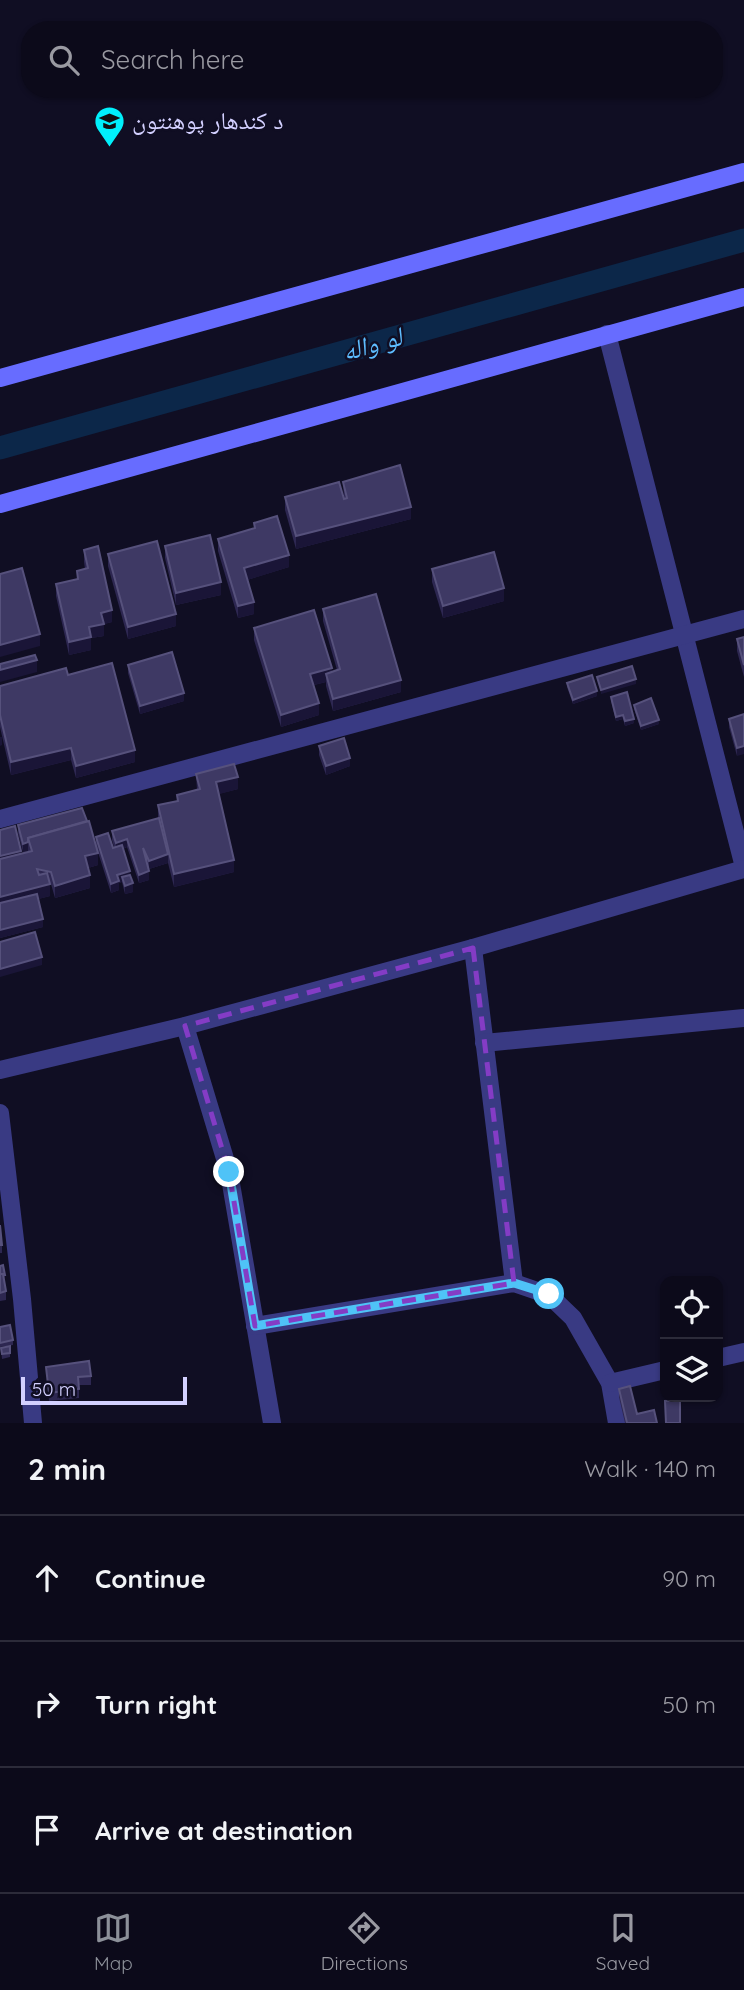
<!DOCTYPE html>
<meta charset="utf-8">
<style>
body{margin:0;font-family:Quicksand,"Noto Naskh Arabic",sans-serif;background:#1a1827;color:#f1f3f6}
.controls{position:absolute;right:21px;bottom:21px;display:grid;overflow:hidden;border-radius:14px;box-shadow:0 2px 5px #0004}
.controls button{width:63px;height:63px;display:grid;place-items:center;padding:0;border:0;border-bottom:2px solid #2c2b39;background:#0c0a1a;color:#f1f3f6;font:35px sans-serif}
.scale{position:absolute;left:21px;bottom:18px;width:166px;box-sizing:border-box;padding-left:7px;border:4px solid #d3d0ff;border-top:0;font-size:19px;line-height:24px;white-space:nowrap;color:#d3d0ff;-webkit-text-stroke:5px #100e23;paint-order:stroke}
.stop{position:absolute;width:21px;height:21px;margin:-16px;border:5px solid #4fc3f7;border-radius:50%;background:#fff}
.stop.end{background:#4fc3f7;border-color:#fff;box-shadow:0 2px 7px #0008}
.list{margin:0;padding:0;list-style:none}
h2{display:flex;justify-content:space-between;align-items:center;height:91px;margin:0;padding:0 28px;font-size:30px}
h2 small{font-size:23px;font-weight:400;color:#9a9aa2}
.list li{display:grid;grid-template-columns:46px 1fr auto;gap:21px;align-items:center;box-sizing:border-box;height:126px;padding:0 28px;border-top:2px solid #2c2b39}
.list b{display:block;font-size:26px;white-space:nowrap}
.list em{font-size:23px;font-style:normal;color:#9a9aa2}
.icon{flex:none;width:38px;height:38px;fill:none;stroke:currentColor;stroke-width:2;stroke-linecap:round;stroke-linejoin:round}
.map{position:relative;flex:none;width:744px;height:1423px;overflow:hidden}
.search{position:absolute;background:#0c0a1a;box-shadow:0 2px 5px #0004;left:21px;right:21px;top:21px;height:77px;display:flex;align-items:center;gap:18px;box-sizing:border-box;padding:0 24px;border-radius:28px;color:#9a9aa2;font-size:26px}
.sheet{height:469px;background:#0c0a1a}
nav{display:flex;justify-content:space-around;align-items:center;box-sizing:border-box;height:98px;border-top:2px solid #2c2b39;background:#0c0a1a;font-size:19px;color:#9a9aa2}
nav a{display:grid;justify-items:center;gap:4px}
nav .on{color:#8c9099}
.map>svg:first-child{display:block}
.lines{fill:none;stroke-linecap:round;stroke-linejoin:round}
.canal{stroke:#0c2749;stroke-width:23}
.street{stroke:#393a83;stroke-width:18}
.secondary{stroke:#676cff;stroke-width:18}
.wall{fill:#2d2751}
.shaded-wall{fill:#1a1537}
.building{fill:#3e3964;stroke:#56517c;stroke-width:2}
.route{stroke:#4fc3f7;stroke-width:9}
.marked{fill:none;stroke:#843cc5;stroke-width:5;stroke-dasharray:14 9;stroke-linejoin:round}
.labels{text-anchor:middle;stroke-width:5;stroke-linejoin:round;paint-order:stroke}
.poi-label{font-size:24px;fill:#d3d0ff;stroke:#100e23;text-anchor:start}
.water-label{font-size:26px;font-style:italic;fill:#5ebdff;stroke:#100e23}
</style>
<div class="map">
<svg width="744" height="1423" viewBox="0 0 744 1423">
<rect width="100%" height="100%" fill="#100e23"/>
<g class="lines">
<!-- canal -->
<path class="canal" d="M0,448L744,240"/>
<!-- street -->
<g class="street">
<path d="M607,334L744,867"/>
<path d="M0,819L744,619"/>
<path d="M473,948L514,1283"/>
<path d="M185,1026L229,1172L272,1423"/>
<path d="M484,1043L744,1018"/>
<path d="M0,1070L185,1026L473,948L744,869"/>
<path d="M0,1113L22,1299L33,1423"/>
<path d="M255,1326L514,1283L549,1295L573,1318L610,1383L617,1423"/>
<path d="M718,1358L744,1352"/>
<path d="M610,1383L665,1370"/>
</g>
<!-- secondary -->
<g class="secondary">
<path d="M0,378L744,172"/>
<path d="M0,504L744,297"/>
</g>
</g>
<!-- wall -->
<g class="wall">
<path d="M343,482L411,519L296,549L285,510V497L344,499Z"/>
<path d="M254,523L289,567L247,580L254,614L238,618L218,551V539L254,528Z"/>
<path d="M165,546L221,595L176,605L165,558Z"/>
<path d="M84,550L112,622L104,624V636L91,638V650L69,655L56,596V584L77,579V571L85,569L84,562Z"/>
<path d="M108,554L176,626L128,639L108,566Z"/>
<path d="M432,569L504,601L443,618L432,582Z"/>
<path d="M323,609L401,692L333,711L326,686V682L314,685L319,715L281,727L254,640V628L332,672L337,670L323,621Z"/>
<path d="M744,637V677L737,651V639Z"/>
<path d="M128,665L184,701L140,714L128,673Z"/>
<path d="M68,675L135,762L76,778L71,760L11,775L0,727V686Z"/>
<path d="M567,683L597,696L573,704L567,687Z"/>
<path d="M611,697L634,723L625,726L623,719L616,721L611,701Z"/>
<path d="M634,705L659,724L641,730L634,709Z"/>
<path d="M744,714L737,756L729,727V719Z"/>
<path d="M319,746L350,766L326,775L319,755Z"/>
<path d="M196,774L238,789L218,794L234,872L174,887L168,863L149,869V880L139,883L127,847L123,849L130,875L133,892L125,894L122,882L119,883V890L111,893L96,846V837L113,848L114,847L112,840V831L158,819V805L177,801V795L197,790Z"/>
<path d="M18,825L98,865L88,868L90,888L55,898L51,884H50V896L38,899L43,927L0,938V830L21,854L28,852V851L23,852L18,833Z"/>
<path d="M0,1225L2,1245V1253H0Z"/>
<path d="M0,1266L5,1275L4,1279L6,1291V1300L0,1301Z"/>
<path d="M0,1327L13,1340V1345L0,1347Z"/>
<path d="M10,1346V1357L2,1359L1,1348Z"/>
<path d="M46,1367L91,1376V1385H79V1398L49,1401Z"/>
<path d="M619,1389L637,1414L657,1423H625L619,1397Z"/>
</g>
<!-- shaded-wall -->
<g class="shaded-wall">
<path d="M411,507V519L296,549V536Z"/>
<path d="M289,555V567L244,581V568Z"/>
<path d="M221,582V595L176,605V593Z"/>
<path d="M504,588V601L443,618V606Z"/>
<path d="M254,602V614L238,618V606Z"/>
<path d="M112,610V622L104,624V636L91,638V650L69,655V642L89,627L101,613Z"/>
<path d="M176,614V626L128,639V627Z"/>
<path d="M40,634V646L0,657V645Z"/>
<path d="M37,660V672L0,682V670Z"/>
<path d="M332,668V680L326,674V682L310,686V674Z"/>
<path d="M636,679V684L601,694V690Z"/>
<path d="M401,680V692L333,711V699Z"/>
<path d="M597,691V696L573,704V700Z"/>
<path d="M184,693V701L140,714V706Z"/>
<path d="M319,703V715L281,727V715Z"/>
<path d="M623,715V719L616,721V717Z"/>
<path d="M634,719V723L625,726V721Z"/>
<path d="M659,720V724L641,730V726Z"/>
<path d="M0,737H2V745L0,746Z"/>
<path d="M744,746V754L737,756V748Z"/>
<path d="M71,748V760L11,775V762Z"/>
<path d="M135,750V762L76,778V766Z"/>
<path d="M350,758V766L326,775V766Z"/>
<path d="M238,777V789L216,795V782Z"/>
<path d="M127,839V847L116,851V843Z"/>
<path d="M28,842V851L23,852V844Z"/>
<path d="M21,851V859L0,865V856Z"/>
<path d="M98,853V865L85,869V856Z"/>
<path d="M168,854V863L149,869V861Z"/>
<path d="M234,860V872L174,887V874Z"/>
<path d="M130,871V879L122,877V882L119,883V890L111,893V884L117,875Z"/>
<path d="M149,871V880L139,883V875Z"/>
<path d="M90,875V888L55,898V886Z"/>
<path d="M133,883V892L125,894V886Z"/>
<path d="M50,884V896L0,909V897Z"/>
<path d="M43,919V927L0,938V930Z"/>
<path d="M42,957V965L0,977V969Z"/>
</g>
<!-- building -->
<g class="building">
<path d="M400,465L411,507L296,536L285,497L339,482L344,499L347,498L343,482Z"/>
<path d="M277,516L289,555L244,568L254,602L238,606L218,539L255,528L254,523Z"/>
<path d="M210,535L221,582L176,593L165,546Z"/>
<path d="M157,541L176,614L128,627L108,554Z"/>
<path d="M98,546L112,610L101,613L104,624L89,627L91,637L69,642L56,584L78,579L77,571L88,568L84,550Z"/>
<path d="M494,552L504,588L443,606L432,569Z"/>
<path d="M22,568L40,634L0,645V574Z"/>
<path d="M376,594L401,680L333,699L326,674L340,669L323,609Z"/>
<path d="M314,610L332,668L310,674L319,703L281,715L254,628Z"/>
<path d="M744,637V665L737,639Z"/>
<path d="M172,652L184,693L140,706L128,665Z"/>
<path d="M35,655L37,660L0,670V664Z"/>
<path d="M112,663L135,750L76,766L71,748L11,762L0,715V686L66,668L68,675Z"/>
<path d="M632,666L636,679L601,690L597,677Z"/>
<path d="M592,675L597,691L573,700L567,683Z"/>
<path d="M627,692L634,719L625,721L623,715L616,717L611,697Z"/>
<path d="M651,698L659,720L641,726L634,705Z"/>
<path d="M744,714V746L737,748L729,719Z"/>
<path d="M344,738L350,758L326,766L319,746Z"/>
<path d="M234,764L238,777L216,782L234,860L174,874L158,805L178,801L177,795L200,789L196,774Z"/>
<path d="M82,808L87,821L28,838V842L23,844L18,825Z"/>
<path d="M159,818L168,854L149,861L143,848L149,871L139,875L127,839L116,843L112,831Z"/>
<path d="M89,821L98,853L85,856L90,875L55,886L51,872L37,869L39,875L47,873L50,884L0,897V859L32,851L28,838Z"/>
<path d="M15,826L21,851L0,856V830Z"/>
<path d="M108,833L113,848L122,845L130,871L117,875L119,881L111,884L96,837Z"/>
<path d="M130,875L133,883L125,886L122,877Z"/>
<path d="M37,894L43,919L0,930V903Z"/>
<path d="M35,932L42,957L0,969V942Z"/>
<path d="M0,1225L2,1245H0Z"/>
<path d="M3,1265L5,1275H3V1274H0V1266Z"/>
<path d="M0,1274H3L6,1291L0,1293Z"/>
<path d="M10,1325L13,1340L0,1343V1327Z"/>
<path d="M10,1346V1353L2,1354L1,1348Z"/>
<path d="M89,1361L91,1376L78,1377L79,1389L49,1393L46,1367Z"/>
<path d="M630,1386L637,1414L654,1410L657,1423H627L619,1389Z"/>
<path d="M680,1400V1423H666L665,1401Z"/>
</g>
<g class="lines">
<!-- route -->
<path class="route" d="M229,1172L255,1326L514,1283L549,1294"/>
</g>
<!-- marked area -->
<path class="marked" d="M473,948L514,1283L255,1326L229,1172L185,1026Z"/>
<!-- icons -->
<defs>
<symbol id="university-pin" viewBox="-11 -11 22 30"><path d="M0 17L-7.5 6A9.5 9.5 0 1 1 7.5 6Z" fill="#00f0fb" stroke="#100e23"/><path d="M0-5L7-2L0 1L-7-2ZM-4 1L0 2.5L4 1V4Q0 6-4 4Z" fill="#111"/></symbol>
</defs>
<g fill-rule="evenodd">
<use href="#university-pin" x="92" y="104" width="35" height="47"/>
</g>
<g class="labels">
<!-- poi labels -->
<g class="poi-label">
<text x="132" y="129">د کندهار پوهنتون</text>
</g>
<!-- water labels -->
<g class="water-label">
<text transform="translate(372 344) rotate(-16)" y="9">لو واله</text>
</g>
</g>
</svg>
<div class="controls">
<button><svg class="icon" aria-label="locate" viewBox="0 0 24 24"><circle cx="12" cy="12" r="6"/><path d="M12 2v4M12 18v4M2 12h4M18 12h4"/></svg></button>
<button><svg class="icon" aria-label="layers" viewBox="0 0 24 24"><path d="M12 4l9 5-9 5-9-5zM3 14l9 5 9-5"/></svg></button>
</div>
<div class="scale">50 m</div>
<div class="stop" style="left:549px;top:1294px"></div>
<div class="stop end" style="left:229px;top:1172px"></div>
<div class="search"><svg class="icon" aria-label="search" viewBox="0 0 24 24"><circle cx="10" cy="10" r="6"/><path d="M15 15l6 6"/></svg>Search here</div>
</div>
<section class="sheet">
<h2>2 min<small>Walk · 140 m</small></h2>
<ul class="list">
<li><svg class="icon" aria-label="ahead" viewBox="0 0 24 24"><path d="M12 20V5M6 11l6-6 6 6"/></svg><div><b>Continue</b></div><em>90 m</em></li>
<li><svg class="icon" aria-label="right" viewBox="0 0 24 24"><path d="M7 20v-9h11M14 6l5 5-5 5"/></svg><div><b>Turn right</b></div><em>50 m</em></li>
<li><svg class="icon" aria-label="arrive" viewBox="0 0 24 24"><path d="M6 21V4h12l-3 4 3 4H6"/></svg><div><b>Arrive at destination</b></div></li>
</ul>
</section>
<nav>
<a class="on"><svg class="icon" aria-label="map" viewBox="0 0 24 24"><path d="M3 6l6-2 6 2 6-2v14l-6 2-6-2-6 2zM9 4v14M15 6v14"/></svg>Map</a>
<a><svg class="icon" aria-label="directions" viewBox="0 0 24 24"><path d="M12 3l9 9-9 9-9-9zM9 14v-3h6M13 9l2 2-2 2"/></svg>Directions</a>
<a><svg class="icon" aria-label="saved" viewBox="0 0 24 24"><path d="M7 4h10v16l-5-4-5 4z"/></svg>Saved</a>
</nav>
